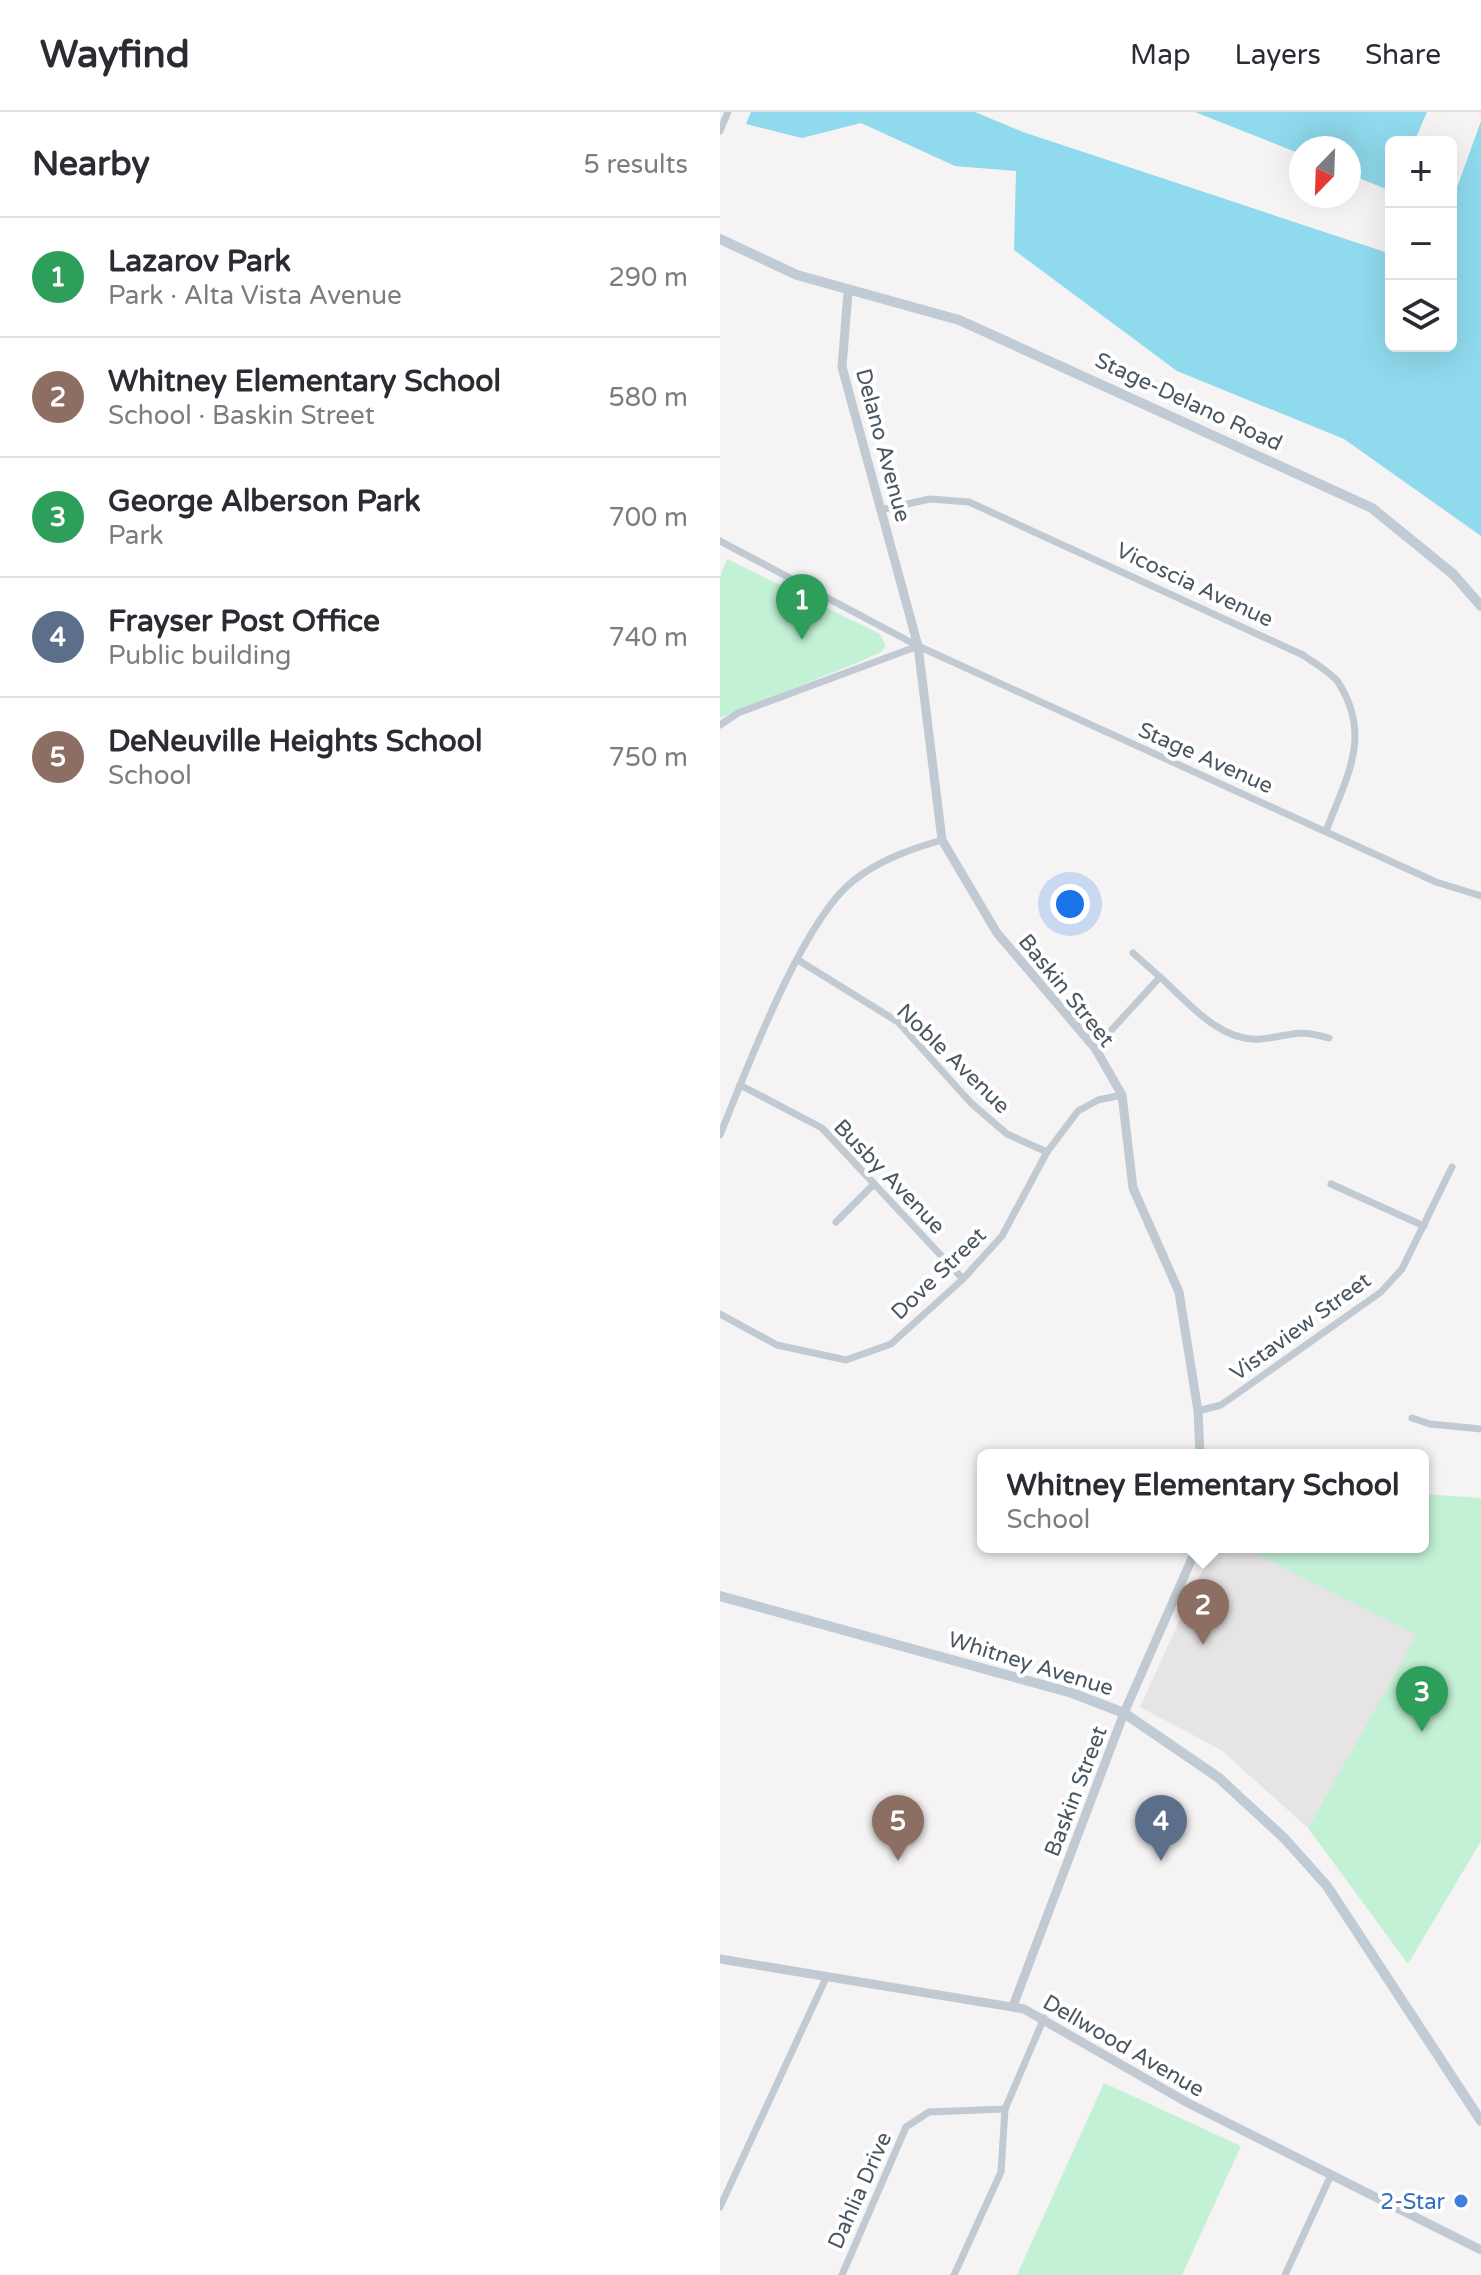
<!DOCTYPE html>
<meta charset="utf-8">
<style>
body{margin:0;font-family:"Varela Round",sans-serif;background:#f7f7f7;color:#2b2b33}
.controls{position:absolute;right:24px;top:24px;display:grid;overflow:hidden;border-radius:12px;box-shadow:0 8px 32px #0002}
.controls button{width:72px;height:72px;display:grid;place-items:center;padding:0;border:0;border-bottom:2px solid #e1e1e2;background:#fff;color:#2b2b33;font:40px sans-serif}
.compass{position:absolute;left:569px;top:24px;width:72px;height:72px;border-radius:50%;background:#fff;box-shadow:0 8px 32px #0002;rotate:203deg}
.you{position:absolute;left:350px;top:792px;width:28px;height:28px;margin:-20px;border:6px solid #fff;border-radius:50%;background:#1a73e8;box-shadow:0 0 0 12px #1a73e833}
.badge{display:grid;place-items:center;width:52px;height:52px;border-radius:50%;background:#2563eb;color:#fff;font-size:26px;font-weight:700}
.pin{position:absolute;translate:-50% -66px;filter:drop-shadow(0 2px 4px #0008)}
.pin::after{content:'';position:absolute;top:42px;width:28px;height:24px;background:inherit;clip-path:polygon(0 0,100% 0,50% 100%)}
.popup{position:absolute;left:257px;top:1337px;width:452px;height:104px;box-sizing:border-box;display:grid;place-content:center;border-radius:12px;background:#fff;filter:drop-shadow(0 2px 6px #0005);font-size:26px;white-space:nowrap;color:#7c7c81}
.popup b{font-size:30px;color:#2b2b33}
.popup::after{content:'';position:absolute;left:50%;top:100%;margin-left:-16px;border:16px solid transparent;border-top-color:#fff}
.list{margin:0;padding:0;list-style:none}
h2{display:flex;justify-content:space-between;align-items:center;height:104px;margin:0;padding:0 32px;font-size:34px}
h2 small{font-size:26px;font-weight:400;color:#7c7c81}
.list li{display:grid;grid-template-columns:52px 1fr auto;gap:24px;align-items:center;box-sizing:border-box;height:120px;padding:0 32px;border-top:2px solid #e1e1e2}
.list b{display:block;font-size:30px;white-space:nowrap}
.list p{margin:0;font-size:26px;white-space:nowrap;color:#7c7c81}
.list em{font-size:26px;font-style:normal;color:#7c7c81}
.icon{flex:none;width:44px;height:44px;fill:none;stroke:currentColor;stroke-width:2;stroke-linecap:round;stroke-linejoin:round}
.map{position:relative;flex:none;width:761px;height:2163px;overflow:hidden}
header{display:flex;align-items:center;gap:48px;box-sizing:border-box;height:112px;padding:0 40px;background:#fff;border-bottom:2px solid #e1e1e2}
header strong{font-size:38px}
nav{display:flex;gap:44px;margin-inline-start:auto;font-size:28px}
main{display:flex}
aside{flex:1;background:#fff}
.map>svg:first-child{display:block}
.education{fill:#e6e4e5}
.green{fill:#c3f1d5}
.water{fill:#90daee}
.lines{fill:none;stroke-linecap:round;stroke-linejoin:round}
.minor{stroke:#c1cad2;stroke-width:7}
.tertiary{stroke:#c1cad2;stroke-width:9}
.secondary{stroke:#c1cbd6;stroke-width:10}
.shop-dot{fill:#3f7fe0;stroke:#fff;stroke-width:3}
.labels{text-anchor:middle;stroke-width:8;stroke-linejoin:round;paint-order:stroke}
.street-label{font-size:22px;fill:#4a5661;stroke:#fff}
.shop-label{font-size:22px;fill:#366cbe;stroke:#fff;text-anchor:end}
</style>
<header>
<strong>Wayfind</strong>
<nav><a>Map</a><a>Layers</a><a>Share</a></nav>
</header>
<main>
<aside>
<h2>Nearby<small>5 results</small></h2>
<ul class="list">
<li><span class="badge" style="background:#2e9e5b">1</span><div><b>Lazarov Park</b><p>Park · Alta Vista Avenue</p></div><em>290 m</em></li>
<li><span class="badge" style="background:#8d6e63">2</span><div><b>Whitney Elementary School</b><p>School · Baskin Street</p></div><em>580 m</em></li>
<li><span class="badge" style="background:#2e9e5b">3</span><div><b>George Alberson Park</b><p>Park</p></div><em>700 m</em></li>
<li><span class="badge" style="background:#5c6f8a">4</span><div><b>Frayser Post Office</b><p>Public building</p></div><em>740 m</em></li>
<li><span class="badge" style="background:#8d6e63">5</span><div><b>DeNeuville Heights School</b><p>School</p></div><em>750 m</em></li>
</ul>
</aside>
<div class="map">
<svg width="761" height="2163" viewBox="0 0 761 2163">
<rect width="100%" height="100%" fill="#f5f3f3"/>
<!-- education -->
<path class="education" d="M489,1435H522L698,1523L588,1716L501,1638L420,1595L482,1459Z"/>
<!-- green -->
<g class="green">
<path d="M7,447L160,522L166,534L161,540L139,550L0,606V465Z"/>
<path d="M703,1382L761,1386V1729L688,1852L588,1716L697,1523L522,1435H703Z"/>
<path d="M384,1971L521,2034L462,2163H297Z"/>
</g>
<!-- water -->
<g class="water">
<path d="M31,0H255L303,20L671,142V234H731V92L761,9V424L624,327L457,259L294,138L296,59L235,54L141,11L82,26L26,12Z"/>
<path d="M475,0H707L694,30H671V79L629,62V36H581V42Z"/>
</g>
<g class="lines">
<!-- minor -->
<g class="minor">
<path d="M0,19L8,0"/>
<path d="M160,398L210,387L249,390L583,543C594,551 610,560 618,570C653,624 626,666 606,719"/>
<path d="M0,429L198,534L716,770L761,784"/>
<path d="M0,613L18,601L198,534"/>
<path d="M413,841L440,865"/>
<path d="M78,848L178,910L251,991L287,1022L327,1040"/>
<path d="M375,936L440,865C467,889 500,931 541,927C572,924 575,916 609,926"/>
<path d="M20,973L102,1016L243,1167"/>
<path d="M0,1023C26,959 82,809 133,769C159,748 191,737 222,728"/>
<path d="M611,1072L704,1114"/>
<path d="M116,1110L153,1073"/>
<path d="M0,1202L57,1233L126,1248L171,1232L243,1167L282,1124L327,1040L358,999L378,988L402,983"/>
<path d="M478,1299L501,1293L661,1180L682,1157L732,1055"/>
<path d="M692,1306L710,1312L761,1317"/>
<path d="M0,2095L106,1866"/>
<path d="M122,2163L186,2015L209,2000L285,1997"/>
<path d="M234,2163L281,2060L285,1997L324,1906"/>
<path d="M565,2163L611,2063"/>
</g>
<!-- tertiary -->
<g class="tertiary">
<path d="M128,180L122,255L198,534L222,728L277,821L375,936L402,983L413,1076L459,1180L478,1299L480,1343"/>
<path d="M0,1847L304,1897L468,1991L761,2138"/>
<path d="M293,1894L404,1601L477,1435"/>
</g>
<!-- secondary -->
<g class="secondary">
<path d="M0,127L77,163L239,208L652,396L733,462L761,494"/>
<path d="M0,1484L352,1581L404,1601L499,1666L565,1727L607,1774L761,2009"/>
</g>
</g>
<!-- markers -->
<circle class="shop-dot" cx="741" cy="2089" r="8"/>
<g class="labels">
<!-- street labels -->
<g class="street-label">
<text transform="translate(469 289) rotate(25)" y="8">Stage-Delano Road</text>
<text transform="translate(164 333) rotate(75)" y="8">Delano Avenue</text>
<text transform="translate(475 472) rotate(25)" y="8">Vicoscia Avenue</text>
<text transform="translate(486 645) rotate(24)" y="8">Stage Avenue</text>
<text transform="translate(347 878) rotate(51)" y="8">Baskin Street</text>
<text transform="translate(234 946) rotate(44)" y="8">Noble Avenue</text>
<text transform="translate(170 1064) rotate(46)" y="8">Busby Avenue</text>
<text transform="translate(218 1161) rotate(-44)" y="8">Dove Street</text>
<text transform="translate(580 1214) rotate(-36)" y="8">Vistaview Street</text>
<text transform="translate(311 1551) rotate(17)" y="8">Whitney Avenue</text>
<text transform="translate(355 1679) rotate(-69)" y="8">Baskin Street</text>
<text transform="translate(404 1933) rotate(30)" y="8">Dellwood Avenue</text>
<text transform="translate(139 2078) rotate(-66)" y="8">Dahlia Drive</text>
</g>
<!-- shop labels -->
<g class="shop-label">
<text x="725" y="2097">2-Star</text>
</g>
</g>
</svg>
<div class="controls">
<button>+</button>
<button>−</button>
<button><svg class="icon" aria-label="layers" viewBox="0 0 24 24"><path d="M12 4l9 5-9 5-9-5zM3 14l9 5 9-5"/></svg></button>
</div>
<svg class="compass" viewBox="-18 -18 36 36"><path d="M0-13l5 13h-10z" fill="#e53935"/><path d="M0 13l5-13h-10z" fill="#7c7c81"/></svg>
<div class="you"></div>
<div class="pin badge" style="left:82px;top:528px;background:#2e9e5b">1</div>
<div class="pin badge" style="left:483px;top:1533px;background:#8d6e63">2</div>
<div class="popup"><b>Whitney Elementary School</b>School</div>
<div class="pin badge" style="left:702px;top:1620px;background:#2e9e5b">3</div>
<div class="pin badge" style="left:441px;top:1749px;background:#5c6f8a">4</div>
<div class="pin badge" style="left:178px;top:1749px;background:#8d6e63">5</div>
</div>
</main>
